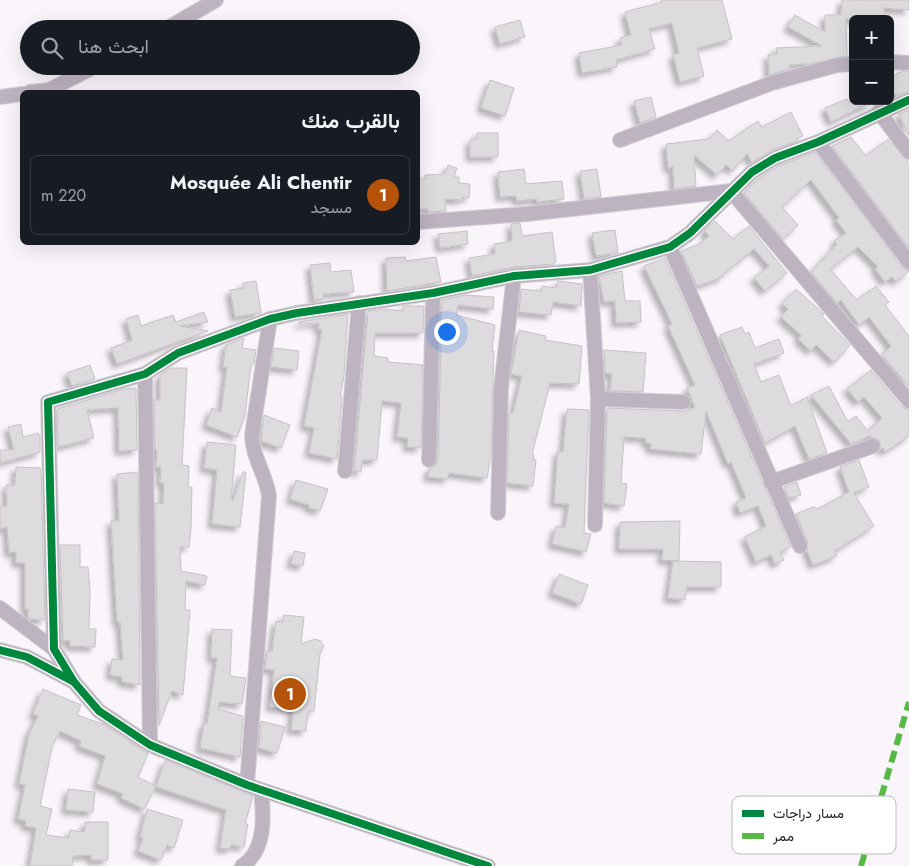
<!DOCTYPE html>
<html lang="ar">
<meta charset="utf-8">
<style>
body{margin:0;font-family:Jost,Vazirmatn,sans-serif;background:#20242c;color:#f1f3f6;direction:rtl}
.controls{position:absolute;right:15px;top:15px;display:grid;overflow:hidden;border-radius:8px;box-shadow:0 5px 20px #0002}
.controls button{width:45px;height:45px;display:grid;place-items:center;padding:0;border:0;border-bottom:1px solid #363941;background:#171b24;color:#f1f3f6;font:25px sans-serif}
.you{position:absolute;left:446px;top:331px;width:18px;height:18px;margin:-12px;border:4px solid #fff;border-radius:50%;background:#1a73e8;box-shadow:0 0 0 8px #1a73e833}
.badge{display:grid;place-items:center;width:32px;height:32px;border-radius:50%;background:#b45309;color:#fff;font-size:16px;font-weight:700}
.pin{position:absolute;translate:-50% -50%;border:2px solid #fff;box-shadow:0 1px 5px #0006}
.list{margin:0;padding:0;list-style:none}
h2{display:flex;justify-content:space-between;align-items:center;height:65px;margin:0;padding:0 20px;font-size:21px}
h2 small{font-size:16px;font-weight:400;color:#9ea1a6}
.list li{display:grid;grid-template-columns:32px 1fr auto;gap:15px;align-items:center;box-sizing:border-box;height:80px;margin:0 10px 10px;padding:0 10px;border:1px solid #363941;border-radius:8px}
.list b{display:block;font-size:19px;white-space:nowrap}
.list p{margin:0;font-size:16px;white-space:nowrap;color:#9ea1a6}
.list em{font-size:16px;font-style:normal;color:#9ea1a6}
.icon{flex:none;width:28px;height:28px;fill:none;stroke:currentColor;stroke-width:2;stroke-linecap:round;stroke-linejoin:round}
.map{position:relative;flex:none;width:909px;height:866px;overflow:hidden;direction:ltr}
.search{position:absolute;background:#171b24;box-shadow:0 5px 20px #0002;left:20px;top:20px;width:400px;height:55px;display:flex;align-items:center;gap:12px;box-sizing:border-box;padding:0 18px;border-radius:28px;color:#9ea1a6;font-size:19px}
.panel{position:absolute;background:#171b24;box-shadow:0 5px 20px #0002;left:20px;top:90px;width:400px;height:155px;border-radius:8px;direction:rtl}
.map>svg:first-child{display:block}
.building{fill:#dedbdf;stroke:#c5c2c6;filter:url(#shadow)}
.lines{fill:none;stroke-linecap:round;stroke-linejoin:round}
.minor-casing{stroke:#d2d0d3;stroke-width:16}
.minor{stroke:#beb3c1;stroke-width:14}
.quiet{stroke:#58b947;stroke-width:6;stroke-dasharray:12 6;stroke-linecap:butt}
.cycleway-casing{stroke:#fff;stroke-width:11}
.cycleway{stroke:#00873e;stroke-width:8}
.key{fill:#fff;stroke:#bdbdbd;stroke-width:1}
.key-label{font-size:14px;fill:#242224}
</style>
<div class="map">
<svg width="909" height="866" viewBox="0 0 909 866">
<defs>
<filter id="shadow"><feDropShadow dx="-4.5" dy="4.5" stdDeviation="2.5" flood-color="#0004"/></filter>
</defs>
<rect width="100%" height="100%" fill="#f9f5fa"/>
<!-- building -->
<g class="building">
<path d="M661,0H722L732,39L697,48L704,76L680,82L673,55L679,53L672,23L649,29L655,49L616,60L617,67L582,73L579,53L622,45L620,38L631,35L625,12L662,2Z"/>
<path d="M842,0H909V10L884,8V19H846L847,56L809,64L789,65V69L769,75L768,55L777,54L776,48L822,46L788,27L795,15L825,32V15H841Z"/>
<path d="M520,20L525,37L500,44L495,27Z"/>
<path d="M903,71L909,72V91L896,96L893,91L890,93V77Z"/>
<path d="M490,80L514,88L505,116L481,108Z"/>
<path d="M651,97L656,117L640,123L634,101Z"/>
<path d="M847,99L848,101L872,102L831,122L825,108Z"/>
<path d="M909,110V137L899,114Z"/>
<path d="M791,112L803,136L796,139L797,141L772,150L752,162L747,154L732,171L726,165L717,175L694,155L696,186L674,189L673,167L668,168L666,144L709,139L717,130L729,141L758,121L762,127Z"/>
<path d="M477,133H498V157H470V140L477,139Z"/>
<path d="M851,137L866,156L888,139L909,163V248L832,146Z"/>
<path d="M815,152L902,267L909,271L896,282L892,277L885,282L875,269L878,267L858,247L830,269L857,300L876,286L889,302L885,305L909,336V387L882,355L891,346L869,317L859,325L841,300L837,303L811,272L837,244L834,241L846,233L836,220L839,218L811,180L782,207L798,225L783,239L744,193L758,179L779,166Z"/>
<path d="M448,165L457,168L454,177H459V183L470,184L469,198L462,197V200L445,199L446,211L428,212V209H418V179H426L425,175L445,174Z"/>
<path d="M524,169L526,184L562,181L564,199L537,202V199L517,201L516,196L500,197L498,172Z"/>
<path d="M597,169L601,197L584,199L580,171Z"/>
<path d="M715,221L733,239L749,226L787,273L765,291L754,278L769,266L754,249L722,275L723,277L697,286L681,251L700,244L709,236L704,231Z"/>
<path d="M520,223L522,236L552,232L556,262L554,264L513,267L472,276L469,258L495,254L494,244L512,241L511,224Z"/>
<path d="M615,230L618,253L596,256L592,233Z"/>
<path d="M467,231L468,244L440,248L438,234Z"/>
<path d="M405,257L406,261L436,257L441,282L387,291L386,258Z"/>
<path d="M665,258L791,547L780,552L784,560L775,564L771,555L756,562L745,537L766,526L758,506L740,513L736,502L746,498L731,462L728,464L706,411L701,454L650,449L651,444L646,443V438L624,437L621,483L627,484L624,506L604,503L607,408L683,411L695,408L687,388L695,385L668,326L672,324L644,266Z"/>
<path d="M330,263L331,272L351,270L354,292L323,294V299L314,300L310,265Z"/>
<path d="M622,271L625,301H640L641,322L616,323L615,301L604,302L599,276Z"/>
<path d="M256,281L261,313L235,317L230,290L244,288L243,283Z"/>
<path d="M558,281L582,284L581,306L553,302L551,315L519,312L521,289L541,291L542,286L556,288Z"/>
<path d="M796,289L824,314L822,316L850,345L834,362L816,345L811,351L798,339L801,335L781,317L788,309L782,304Z"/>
<path d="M465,295L494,297L493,309L458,305L456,315L495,325L492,351H494L493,378L491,455L487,478L449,473L448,479L428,477L429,469L436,465L438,460L442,300Z"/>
<path d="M403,306H424L423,333H375L374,356L388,358V362L423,365L421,448L407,447L408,438L397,437L401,403L382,401L377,460H362L361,472L354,471L368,311L385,309L403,311Z"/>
<path d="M204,312L208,322L180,326L208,331L117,364L111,348L132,340L126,319L138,315L141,326L173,315L176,322Z"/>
<path d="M348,314L344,376L340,397H342L337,459L309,453L314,428L304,426L322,330L318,329L319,323L299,324V322Z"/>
<path d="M742,327L745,334L749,332L755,348L779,339L784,353L754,364L761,382L779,375L791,406L807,397L827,453L809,459L795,426L765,443L720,335Z"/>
<path d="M519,330L546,336L545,340L582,346L579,384L550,383L532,454L534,455L533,460H536L533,486L507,483L509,413H513L522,376L511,374Z"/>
<path d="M244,338L242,348L256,350L254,364H251L245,416L237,437L206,425L212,408L221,412L227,367H223L226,345Z"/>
<path d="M274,348L299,351L297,370L271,367Z"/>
<path d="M604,350L646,353L643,392L610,391L612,374L605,373Z"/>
<path d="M90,365L95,379L72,386L67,373Z"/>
<path d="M171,368H187L182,465L189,466L188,487H192L191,528L189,547H180L181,571L207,576L205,585L186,581L185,610H190L183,695L172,691L159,725L155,503L163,504L164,483H160L161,467H156L157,450H155L154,400H160V375Z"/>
<path d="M871,370L902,407L909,410V436L885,452L883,448L881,450L879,440L869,436L851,444L811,395L829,386L848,422L856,416L868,431L882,418L864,397L858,402L847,389Z"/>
<path d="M136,388L137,450L119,451L118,408L87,410L94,438L58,447L57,409L124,389Z"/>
<path d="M567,409L589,410L584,533L591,534L586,552L552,544L556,526L565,528L569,504L554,503L558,451L563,452Z"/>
<path d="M264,415L290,425L281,448L261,441Z"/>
<path d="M21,424L23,437L38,433L40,436V452L0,463V450H14L8,427Z"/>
<path d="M207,442L236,445L231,499L233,500L243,472H246L240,527L212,524L217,470L204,468Z"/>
<path d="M859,460L869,487L854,493L874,526L835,551L837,556L813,565L807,551L808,543L796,514L813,507L818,509L849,492L840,467Z"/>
<path d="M16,467L41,468L45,620L28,619V609H25V563H16V552L9,553L7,527L0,529V507L7,506L6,485H15Z"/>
<path d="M138,472L140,685L122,682V677L110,675L112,659L123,660L120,622H117L111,521H119L117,474Z"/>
<path d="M296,480L328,489L320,511L309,508V505L290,499Z"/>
<path d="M797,482L801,495L789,498L784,487Z"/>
<path d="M680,521L679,561L662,560L663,549H619L620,522Z"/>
<path d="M60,545H80V567H88L90,591L89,629H96L95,647L70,646V640L63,641Z"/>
<path d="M294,551L305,553L303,566L291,564Z"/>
<path d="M673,561L721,562V587H687L685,600L668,598Z"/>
<path d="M559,574L588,585L581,604L552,593Z"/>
<path d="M284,615L304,617L301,644L315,639L321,641L324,646L320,654L314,711H308L306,731L291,730L293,709L270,707L274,670L265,669L267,651H272L276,621L283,622Z"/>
<path d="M212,629L232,630L230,676L246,678L242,704L219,702L218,709L243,716L240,757L200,748L204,723L207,724L217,658H211Z"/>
<path d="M43,689L81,705L77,715L103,724L148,754L138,777L156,786L144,809L121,798L123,794L97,784L105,756L79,746L81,741L60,731L52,747L40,806L52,809L46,835L69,838L70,830L85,832V822H108V860H91V855L73,856L72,866H30L36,828L25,826L26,821L18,819L25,785L19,784L29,734L38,716L33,714Z"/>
<path d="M261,721L285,727L277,753L259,748Z"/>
<path d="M165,760L253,796L245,824H248L244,847L231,845L230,849L220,848L226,810L156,787Z"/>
<path d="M68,789L95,792L93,812L66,810Z"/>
<path d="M147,809L183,820L174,848L167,845L161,860L138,851L143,838L140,837Z"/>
</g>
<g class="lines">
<defs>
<g id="minor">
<path d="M166,29L216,0"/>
<path d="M890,62L909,63"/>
<path d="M30,92L49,90L96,66"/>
<path d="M0,97L22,94"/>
<path d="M879,112L909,152"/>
<path d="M620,140L772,83L837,65L853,64"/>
<path d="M818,142L909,262"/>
<path d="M418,222L527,214L731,191L909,401"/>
<path d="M670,247L800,546"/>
<path d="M590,270L598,399L595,525"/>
<path d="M145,374L150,745"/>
<path d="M598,399L683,402"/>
<path d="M429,460L433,293"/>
<path d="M345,471L359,303"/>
<path d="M771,482L873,446"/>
<path d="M498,513L501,388L514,276"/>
<path d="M0,608L54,649"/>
<path d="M0,650L27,657L74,682L99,711L150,745L247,785L488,866"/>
<path d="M74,682L54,649L48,402L145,374L178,353L270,319L297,313L433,293L514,276L590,270L670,247L690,233L752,172L775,158L818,142L909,100"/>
<path d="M247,785L269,496C266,474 252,457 252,435L270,319"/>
<path d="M242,866C266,851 264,816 261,790"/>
</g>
</defs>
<!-- minor casing -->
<use href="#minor" class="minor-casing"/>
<!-- minor -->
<use href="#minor" class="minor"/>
<!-- quiet -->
<path class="quiet" d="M861,866L909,702"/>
<defs>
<g id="cycleway">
<path d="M0,650L27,657L74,682L99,711L150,745L247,785L488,866"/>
<path d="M74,682L54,649L48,402L145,374L178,353L270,319L297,313L433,293L514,276L590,270L670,247L690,233L752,172L775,158L818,142L909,100"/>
</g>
</defs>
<!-- cycleway casing -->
<use href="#cycleway" class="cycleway-casing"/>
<!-- cycleway -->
<use href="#cycleway" class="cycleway"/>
</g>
<!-- legend -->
<rect x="732" y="796" width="164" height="58" rx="8" class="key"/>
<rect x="742" y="810" width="22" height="7" fill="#00873e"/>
<rect x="742" y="833" width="22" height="6" fill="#58b947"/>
<g class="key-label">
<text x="773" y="818">مسار دراجات</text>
<text x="773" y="841">ممر</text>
</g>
</svg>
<div class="controls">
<button>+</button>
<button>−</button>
</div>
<div class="you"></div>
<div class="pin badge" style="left:290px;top:694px">1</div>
<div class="search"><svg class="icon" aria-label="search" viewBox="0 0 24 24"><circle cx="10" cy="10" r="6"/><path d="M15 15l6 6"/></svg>ابحث هنا</div>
<section class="panel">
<h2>بالقرب منك<small></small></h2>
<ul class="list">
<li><span class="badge">1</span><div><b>Mosquée Ali Chentir</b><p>مسجد</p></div><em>220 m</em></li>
</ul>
</section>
</div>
